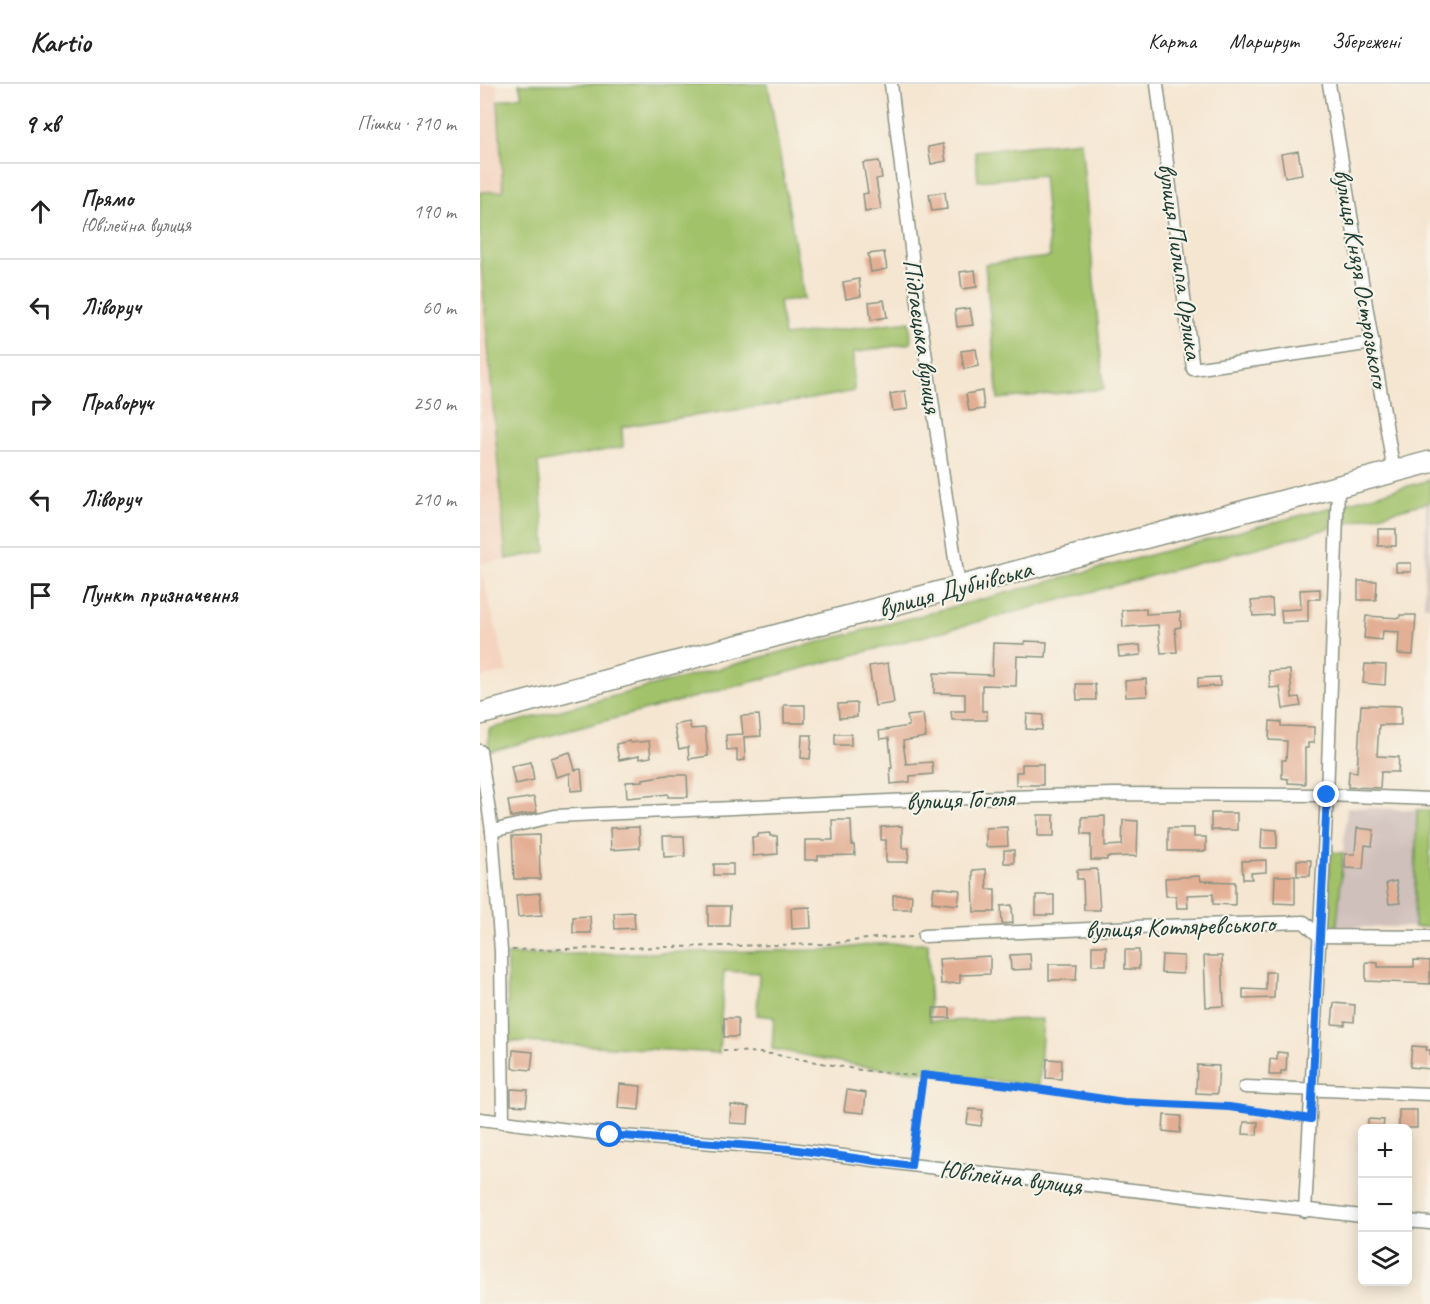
<!DOCTYPE html>
<html lang="uk">
<meta charset="utf-8">
<style>
body{margin:0;font-family:Caveat,sans-serif;background:#f2f2f2;color:#222}
.controls{position:absolute;right:18px;bottom:18px;display:grid;overflow:hidden;border-radius:9px;box-shadow:0 3px 15px #0003}
.controls button{width:54px;height:54px;display:grid;place-items:center;padding:0;border:0;border-bottom:2px solid #e0e0e0;background:#fff;color:#222;font:30px sans-serif}
.stop{position:absolute;width:18px;height:18px;margin:-14px;border:4px solid #1a73e8;border-radius:50%;background:#fff}
.stop.end{background:#1a73e8;border-color:#fff;box-shadow:0 2px 6px #0008}
.list{margin:0;padding:0;list-style:none}
h2{display:flex;justify-content:space-between;align-items:center;height:78px;margin:0;padding:0 24px;font-size:26px}
h2 small{font-size:20px;font-weight:400;color:#767676}
.list li{display:grid;grid-template-columns:39px 1fr auto;gap:18px;align-items:center;box-sizing:border-box;height:96px;padding:0 24px;border-top:2px solid #e0e0e0}
.list b{display:block;font-size:22px;white-space:nowrap}
.list p{margin:0;font-size:20px;white-space:nowrap;color:#767676}
.list em{font-size:20px;font-style:normal;color:#767676}
.icon{flex:none;width:33px;height:33px;fill:none;stroke:currentColor;stroke-width:2;stroke-linecap:round;stroke-linejoin:round}
.map{position:relative;flex:none;width:950px;height:1220px;overflow:hidden}
header{display:flex;align-items:center;gap:36px;box-sizing:border-box;height:84px;padding:0 30px;background:#fff;border-bottom:2px solid #e0e0e0}
header strong{font-size:28px}
nav{display:flex;gap:33px;margin-inline-start:auto;font-size:21px}
main{display:flex}
aside{flex:1;background:#fff}
.map>svg:first-child{display:block}
.built{fill:#f4d3bf}
.industrial{fill:#d0c0bb}
.green{fill:#a2c26a;stroke:#60804f;stroke-width:1.5}
.building{fill:#e3af94}
.lines{fill:none;stroke-linecap:round;stroke-linejoin:round}
.street-casing{stroke:#8a9282;stroke-width:15}
.highway-casing{stroke:#8a9282;stroke-width:24}
.path{stroke:#8a9282;stroke-width:2;stroke-dasharray:4.5 4.5;stroke-linecap:butt}
.street{stroke:#fff;stroke-width:12}
.highway{stroke:#fff;stroke-width:21}
.route{stroke:#1a73e8;stroke-width:8}
.labels{text-anchor:middle;stroke-width:4.5;stroke-linejoin:round;paint-order:stroke}
.street-label{font-size:26px;fill:#1f3d34;stroke:#f7f3e8}
</style>
<header>
<strong>Kartio</strong>
<nav><a>Карта</a><a>Маршрут</a><a>Збережені</a></nav>
</header>
<main>
<aside>
<h2>9 хв<small>Пішки · 710 m</small></h2>
<ul class="list">
<li><svg class="icon" aria-label="ahead" viewBox="0 0 24 24"><path d="M12 20V5M6 11l6-6 6 6"/></svg><div><b>Прямо</b><p>Ювілейна вулиця</p></div><em>190 m</em></li>
<li><svg class="icon" aria-label="left" viewBox="0 0 24 24"><path d="M17 20v-9H6M10 6l-5 5 5 5"/></svg><div><b>Ліворуч</b></div><em>60 m</em></li>
<li><svg class="icon" aria-label="right" viewBox="0 0 24 24"><path d="M7 20v-9h11M14 6l5 5-5 5"/></svg><div><b>Праворуч</b></div><em>250 m</em></li>
<li><svg class="icon" aria-label="left" viewBox="0 0 24 24"><path d="M17 20v-9H6M10 6l-5 5 5 5"/></svg><div><b>Ліворуч</b></div><em>210 m</em></li>
<li><svg class="icon" aria-label="arrive" viewBox="0 0 24 24"><path d="M6 21V4h12l-3 4 3 4H6"/></svg><div><b>Пункт призначення</b></div></li>
</ul>
</aside>
<div class="map">
<svg width="950" height="1220" viewBox="0 0 950 1220">
<rect width="100%" height="100%" fill="#f7f3e8"/>
<filter id="ink" filterUnits="userSpaceOnUse"><feTurbulence type="fractalNoise" baseFrequency=".0167" numOctaves="2"/><feDisplacementMap in="SourceGraphic" scale="12" xChannelSelector="R" yChannelSelector="G"/><feConvolveMatrix kernelMatrix="1 2 1 2 8 2 1 2 1" color-interpolation-filters="sRGB"/></filter>
<filter id="wash" filterUnits="userSpaceOnUse"><feTurbulence type="fractalNoise" baseFrequency=".008" numOctaves="4" result="noise"/><feDisplacementMap in="SourceGraphic" scale="24" xChannelSelector="R" yChannelSelector="G"/><feGaussianBlur stdDeviation="1.35" result="paint"/><feColorMatrix in="noise" values="0 0 0 0 0 0 0 0 0 0 0 0 0 0 0 0 0 1.4 0 .05"/><feComposite in="paint" operator="in"/></filter>
<g filter="url(#wash)">
<rect width="100%" height="100%" fill="#f5e6d1"/>
<!-- built -->
<g class="built">
<path d="M0,0H17L23,108H0Z"/>
<path d="M0,167L26,475L0,480Z"/>
<path d="M0,481L27,588L0,594Z"/>
</g>
<!-- industrial -->
<g class="industrial">
<path d="M950,418V522H944L946,419Z"/>
<path d="M867,723L937,726L934,843H857Z"/>
</g>
<!-- green -->
<g class="green">
<path d="M39,0H288L324,215L299,217L304,252L430,237L431,259L373,269L374,307C297,323 219,329 142,343L143,363L58,379L66,468L26,475L0,167V108L23,107L18,17L42,12Z"/>
<path d="M601,57L624,305L518,315L505,180L570,173L563,91L498,97L495,67Z"/>
<path d="M950,396V418L864,440L865,419Z"/>
<path d="M852,423L851,444L8,668L9,645Z"/>
<path d="M937,726H950V843H934Z"/>
<path d="M851,768L863,769L857,843L845,838Z"/>
<path d="M448,859L450,937L563,935L559,1002L443,988L381,982L292,965L294,933L277,931L279,889L244,887L239,969L28,957L27,871L349,866L395,860Z"/>
</g>
<g id="blocks">
<!-- building -->
<g class="building">
<path d="M463,60L466,77L451,80L448,63Z"/>
<path d="M818,67L822,90L805,93L801,70Z"/>
<path d="M399,77L402,94L396,95L401,125L385,128L383,110L388,109L383,79Z"/>
<path d="M465,108L467,125L452,127L449,110Z"/>
<path d="M404,168L407,185L391,188L388,170Z"/>
<path d="M495,186L497,203L482,205L480,188Z"/>
<path d="M379,195L381,212L366,215L363,198Z"/>
<path d="M404,216L407,233L391,236L389,218Z"/>
<path d="M490,224L493,241L477,243L475,226Z"/>
<path d="M496,265L499,282L484,285L481,267Z"/>
<path d="M425,307L428,325L413,327L410,310Z"/>
<path d="M502,307L504,325L489,327L486,310Z"/>
<rect x="898" y="445" width="18" height="17"/>
<rect x="916" y="479" width="15" height="9"/>
<path d="M878,497H897L896,516H878Z"/>
<path d="M840,505V515H828V538L802,539L801,526L821,525L820,506Z"/>
<path d="M792,515L793,531L773,532L771,517Z"/>
<path d="M666,525V530L700,528L701,543L695,544L697,568L681,569L678,541L643,543L642,526Z"/>
<path d="M920,531H936L933,571L918,570L919,548L903,547L902,556L884,554L886,532L920,534Z"/>
<path d="M545,557L567,558L566,573L537,572L536,602L502,601V627H507V636H472L471,627H485V610L454,609V589L512,591L513,559L545,560Z"/>
<path d="M660,561L661,571L639,573L638,563Z"/>
<path d="M408,579L414,619L395,622L389,582Z"/>
<path d="M885,580L906,581L905,601L883,599Z"/>
<path d="M810,586L812,614L819,613L821,622L803,625L800,603L790,604L789,587Z"/>
<path d="M740,593V602L718,603V594Z"/>
<path d="M666,595L667,612L646,613L645,597Z"/>
<path d="M596,600H615L616,616H597Z"/>
<path d="M377,619V633L359,634L358,620Z"/>
<rect x="304" y="621" width="21" height="18"/>
<path d="M881,621L921,622V641H899L897,672L919,673L918,688H901L900,704L868,703L869,687L877,688Z"/>
<path d="M443,630L446,653L423,657L426,680L452,678L453,690L430,692V698L411,700L410,684H412L409,654L400,655L399,647L429,642L427,632Z"/>
<path d="M547,630L563,631L562,646L546,645Z"/>
<path d="M279,631L281,652L264,653L265,676L257,677V665L247,666L246,651L263,650L261,632Z"/>
<path d="M790,637L801,638V642L834,643V659H828V664H825V700L808,699V695L802,694V676H806L807,657L789,656Z"/>
<path d="M209,638L211,645L225,644L228,672L209,675L208,663L199,665L194,641Z"/>
<rect x="355" y="650" width="16" height="11"/>
<path d="M322,651H332L330,675L321,674Z"/>
<path d="M150,657V659L169,657L171,673L159,675V672L139,676L136,660Z"/>
<path d="M90,668L95,686L101,685L103,706L91,707L90,689L76,693L71,674Z"/>
<path d="M51,678L54,696L35,700L31,682Z"/>
<path d="M542,680H563V701H536V688H542Z"/>
<path d="M187,691H207L208,713H188V710L147,714L146,698L163,697V695Z"/>
<path d="M54,713L57,728L31,733L28,717Z"/>
<rect x="731" y="729" width="26" height="17"/>
<rect x="558" y="731" width="16" height="21"/>
<path d="M625,732V762L642,761L643,736L658,737L657,772L627,773V776H611V750H602V733Z"/>
<path d="M352,736H371L372,761H374L375,771L338,772V776H325V756H353Z"/>
<path d="M422,742V764H429L428,778H406V756H401V743Z"/>
<path d="M159,743L160,764L131,766L130,744Z"/>
<path d="M527,743L528,762L506,763V744Z"/>
<path d="M688,744H714V753H726V767H688Z"/>
<path d="M877,744L894,746L892,762L885,761L883,785L865,784V770H875Z"/>
<path d="M782,745L797,746V764H781Z"/>
<path d="M290,749V752H297L298,770L273,772L272,753H278V750Z"/>
<path d="M59,751L60,795H34L32,752Z"/>
<path d="M183,752H204L205,772L184,773Z"/>
<rect x="524" y="766" width="10" height="13"/>
<path d="M786,776V788L771,789L772,795H763L762,777Z"/>
<path d="M817,776H831L830,792H817Z"/>
<rect x="234" y="780" width="19" height="11"/>
<path d="M506,785L507,805H515V828H494L493,786Z"/>
<path d="M617,785L620,826H604L603,795H597V786Z"/>
<path d="M720,792L721,797L755,798V821L733,820V810L707,811L708,824H697L696,812H686L685,794Z"/>
<path d="M795,792H815V820L794,819Z"/>
<path d="M916,797L920,819L909,820L906,799Z"/>
<path d="M454,803L480,806L478,821L452,818Z"/>
<path d="M60,809L62,831L38,833L36,811Z"/>
<path d="M413,811H432L431,825H413Z"/>
<rect x="556" y="811" width="18" height="20"/>
<path d="M532,821L533,839L522,840L521,822Z"/>
<path d="M228,822H250L249,842H228Z"/>
<path d="M330,823L331,844L312,845L311,824Z"/>
<path d="M154,828L155,844L135,845L134,829Z"/>
<path d="M110,832L111,849H93V833Z"/>
<rect x="612" y="862" width="14" height="19"/>
<rect x="645" y="866" width="14" height="19"/>
<path d="M550,870L551,885L531,886L530,871Z"/>
<path d="M682,871L704,872L703,890L681,889Z"/>
<path d="M510,872V890L480,891V899L461,900L459,875Z"/>
<path d="M724,872H742L744,922L726,923Z"/>
<path d="M934,876L950,877V900L886,897V878L898,879V883H934Z"/>
<path d="M569,880H597L596,896H569Z"/>
<path d="M786,888H795L794,914L763,915V905L786,906Z"/>
<path d="M854,919L875,921L874,938L865,937V941L852,940Z"/>
<rect x="453" y="924" width="17" height="10"/>
<rect x="244" y="934" width="14" height="19"/>
<path d="M932,962L947,963L946,966H950V985L930,983Z"/>
<path d="M33,966L53,968L51,986L32,984Z"/>
<path d="M797,968L807,969L806,987H801V991H789L790,975L797,976Z"/>
<path d="M567,975L582,976L581,995L566,994Z"/>
<path d="M717,981L739,982L737,1010L716,1009Z"/>
<path d="M140,1000L161,1002L159,1026L138,1024Z"/>
<path d="M31,1005L48,1006L46,1022L31,1021Z"/>
<path d="M367,1006L386,1009L384,1029L364,1027Z"/>
<path d="M251,1021L269,1023L268,1040L250,1039Z"/>
<path d="M489,1025L503,1026L501,1042L487,1040Z"/>
<rect x="919" y="1026" width="18" height="18"/>
<path d="M684,1031L701,1032L700,1049L683,1047Z"/>
<path d="M888,1035L904,1036L903,1044H888Z"/>
<path d="M764,1038H778L777,1051L763,1050Z"/>
</g>
</g>
</g>
<g filter="url(#ink)">
<use href="#blocks" fill-opacity="0" stroke="#8a9282" stroke-width="1.5"/>
<g class="lines">
<defs>
<g id="street">
<path d="M411,0L436,205L479,503"/>
<path d="M677,0L713,285L893,259"/>
<path d="M849,0L914,388"/>
<path d="M0,667L12,747L21,867L23,1038"/>
<path d="M12,747L75,732L454,715L632,710L847,711L950,715"/>
<path d="M444,852L680,842L824,838L839,852L950,853"/>
<path d="M765,1003L950,1010"/>
<path d="M0,1035L130,1051L311,1065L431,1081L882,1132"/>
<path d="M825,1127L847,711L858,404"/>
<path d="M928,1137L950,1139"/>
</g>
<path id="highway" d="M0,630L950,378"/>
</defs>
<!-- street casing -->
<use href="#street" class="street-casing"/>
<!-- highway casing -->
<use href="#highway" class="highway-casing"/>
<!-- path -->
<g class="path">
<path d="M32,866L348,860L395,854L434,853"/>
<path d="M243,966L292,970L380,986L530,1001L644,1018L749,1023L819,1033"/>
<path d="M433,1070L443,992"/>
</g>
<!-- street -->
<use href="#street" class="street"/>
<!-- highway -->
<use href="#highway" class="highway"/>
</g>
</g>
<g class="lines" filter="url(#ink)">
<!-- route -->
<path class="route" d="M130,1051L311,1065L431,1082L443,991L530,1001L644,1018L749,1023L831,1035L847,711"/>
</g>
<g class="labels">
<!-- street labels -->
<g class="street-label">
<text transform="translate(701 177) rotate(82)" y="9">вулиця Пилипа Орлика</text>
<text transform="translate(882 194) rotate(80)" y="9">вулиця Князя Острозького</text>
<text transform="translate(443 252) rotate(82)" y="9">Підгаєцька вулиця</text>
<text transform="translate(475 504) rotate(-15)" y="9">вулиця Дубнівська</text>
<text transform="translate(480 715) rotate(-2)" y="9">вулиця Гоголя</text>
<text transform="translate(700 842) rotate(-2)" y="9">вулиця Котляревського</text>
<text transform="translate(531 1093) rotate(7)" y="9">Ювілейна вулиця</text>
</g>
</g>
</svg>
<div class="controls">
<button>+</button>
<button>−</button>
<button><svg class="icon" aria-label="layers" viewBox="0 0 24 24"><path d="M12 4l9 5-9 5-9-5zM3 14l9 5 9-5"/></svg></button>
</div>
<div class="stop" style="left:130px;top:1051px"></div>
<div class="stop end" style="left:847px;top:711px"></div>
</div>
</main>
